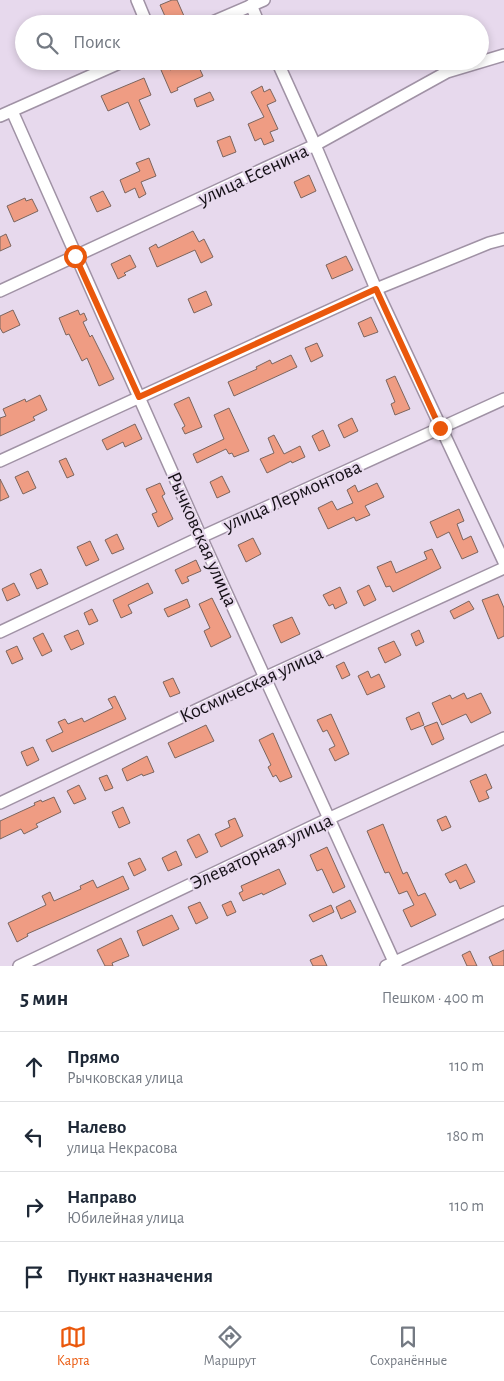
<!DOCTYPE html>
<html lang="ru">
<meta charset="utf-8">
<style>
body{margin:0;font-family:"Alegreya Sans",sans-serif;background:#f2f2f3;color:#1f2937}
.stop{position:absolute;width:15px;height:15px;margin:-11px;border:4px solid #ea580c;border-radius:50%;background:#fff}
.stop.end{background:#ea580c;border-color:#fff;box-shadow:0 1px 5px #0008}
.list{margin:0;padding:0;list-style:none}
h2{display:flex;justify-content:space-between;align-items:center;height:65px;margin:0;padding:0 20px;font-size:21px}
h2 small{font-size:16px;font-weight:400;color:#747a83}
.list li{display:grid;grid-template-columns:32px 1fr auto;gap:15px;align-items:center;box-sizing:border-box;height:70px;padding:0 20px;border-top:1px solid #e0e1e3}
.list b{display:block;font-size:19px;white-space:nowrap}
.list p{margin:0;font-size:16px;white-space:nowrap;color:#747a83}
.list em{font-size:16px;font-style:normal;color:#747a83}
.icon{flex:none;width:28px;height:28px;fill:none;stroke:currentColor;stroke-width:2;stroke-linecap:round;stroke-linejoin:round}
.map{position:relative;flex:none;width:504px;height:966px;overflow:hidden}
.search{position:absolute;background:#fff;box-shadow:0 2px 8px #0003;left:15px;right:15px;top:15px;height:55px;display:flex;align-items:center;gap:12px;box-sizing:border-box;padding:0 18px;border-radius:28px;color:#747a83;font-size:19px}
.sheet{height:345px;background:#fff}
nav{display:flex;justify-content:space-around;align-items:center;box-sizing:border-box;height:70px;border-top:1px solid #e0e1e3;background:#fff;font-size:14px;color:#747a83}
nav a{display:grid;justify-items:center;gap:2px}
nav .on{color:#ea580c}
.map>svg:first-child{display:block}
.building{fill:#ef9c83;stroke:#7b655e}
.lines{fill:none;stroke-linecap:round;stroke-linejoin:round}
.minor-casing{stroke:#a092a5;stroke-width:14}
.minor{stroke:#fff;stroke-width:11}
.route{stroke:#ea580c;stroke-width:6}
.labels{text-anchor:middle;stroke-width:4.5;stroke-linejoin:round;paint-order:stroke}
.street-label{font-size:20px;fill:#151017;stroke:#e7d9ed}
</style>
<div class="map">
<svg width="504" height="966" viewBox="0 0 504 966">
<rect width="100%" height="100%" fill="#e7d9ed"/>
<!-- building -->
<g class="building">
<path d="M172,0H177L184,16L168,23L160,5Z"/>
<path d="M191,61H196L203,76L177,88L178,90L171,93L161,70L168,67L170,70Z"/>
<path d="M144,78L151,95L139,100L150,125L140,130L128,102L108,111L101,96Z"/>
<path d="M262,86L264,92L270,89L276,101L267,105L278,129L270,132L274,141L264,145L261,138L255,141L248,124L264,117L251,92Z"/>
<path d="M210,92L214,100L197,107L194,99Z"/>
<path d="M230,136L236,152L223,157L217,141Z"/>
<path d="M149,158L156,176L141,182L146,194L139,198L135,188L125,193L120,180L140,171L136,163Z"/>
<path d="M309,175L316,191L301,198L294,182Z"/>
<path d="M103,191L111,206L97,212L90,197Z"/>
<path d="M25,198L26,201L32,199L38,211L14,222L7,206Z"/>
<path d="M193,231L199,242L204,239L213,257L201,263L195,250L157,267L149,248L156,244L158,248Z"/>
<path d="M6,234L11,246L0,251V237Z"/>
<path d="M130,255L136,267L124,273L126,275L118,279L111,264Z"/>
<path d="M346,256L353,270L332,279L326,265Z"/>
<path d="M206,291L212,305L194,313L188,299Z"/>
<path d="M13,310L20,325L3,333L0,328V316Z"/>
<path d="M78,310L80,315L84,313L87,320L83,322L90,337L92,335L114,379L99,386L87,358L82,361L69,334L66,335L59,318Z"/>
<path d="M371,317L378,332L364,337L358,323Z"/>
<path d="M317,343L323,356L311,362L305,348Z"/>
<path d="M291,355L297,367L234,396L228,382L257,369L256,367L270,360L272,364Z"/>
<path d="M395,376L410,409L395,415L391,404L395,402L386,380Z"/>
<path d="M40,395L47,410L33,417L35,420L0,436V418L6,416L3,409L25,399L26,402Z"/>
<path d="M189,397L202,427L185,434L182,428L185,426L174,404Z"/>
<path d="M229,408L249,451L234,457L232,453L229,454L226,449L197,463L193,454L224,439L214,415Z"/>
<path d="M352,418L358,431L344,438L338,425Z"/>
<path d="M135,424L142,439L125,447L123,442L107,450L102,440Z"/>
<path d="M323,430L330,446L319,451L312,436Z"/>
<path d="M274,435L284,454L300,446L305,457L292,463L291,461L267,473L260,459L274,453L268,438Z"/>
<path d="M66,458L74,475L67,478L59,461Z"/>
<path d="M28,471L36,488L23,494L15,477Z"/>
<path d="M222,476L230,492L217,498L210,482Z"/>
<path d="M0,479L9,497L0,501Z"/>
<path d="M160,483L165,494L162,496L173,519L158,527L152,514L157,512L146,489Z"/>
<path d="M377,483L384,497L365,506L370,515L356,521L354,517L328,529L318,508L332,501L337,510L353,503L347,490L355,485L358,492Z"/>
<path d="M459,509L464,521L457,524L463,540L471,536L478,552L462,559L449,532L437,538L430,522Z"/>
<path d="M117,534L124,549L112,554L105,540Z"/>
<path d="M253,538L261,554L246,562L238,545Z"/>
<path d="M90,541L99,560L86,566L77,547Z"/>
<path d="M432,549L441,568L393,592L390,586L386,587L377,567L391,561L396,573L427,559L424,552Z"/>
<path d="M196,560L201,571L187,577L189,581L182,584L175,570Z"/>
<path d="M41,569L48,584L37,589L30,574Z"/>
<path d="M14,583L20,595L7,601L2,589Z"/>
<path d="M148,583L153,593L128,605L132,613L121,618L113,600Z"/>
<path d="M369,585L376,600L364,606L357,591Z"/>
<path d="M340,587L347,603L335,609L333,604L329,606L323,595Z"/>
<path d="M498,594L504,608V636L498,639L482,600Z"/>
<path d="M212,598L231,637L211,647L204,631L210,628L199,604Z"/>
<path d="M187,599L190,607L168,617L164,609Z"/>
<path d="M469,601L474,609L454,619L450,611Z"/>
<path d="M92,609L98,621L89,625L84,613Z"/>
<path d="M292,617L300,634L281,643L273,625Z"/>
<path d="M78,630L84,644L71,650L64,636Z"/>
<path d="M419,630L424,642L416,646L411,634Z"/>
<path d="M43,633L52,651L42,656L33,638Z"/>
<path d="M394,641L401,655L385,663L378,648Z"/>
<path d="M17,646L23,659L12,664L6,651Z"/>
<path d="M344,662L350,675L342,679L336,666Z"/>
<path d="M368,671L371,678L379,674L385,687L367,695L358,676Z"/>
<path d="M173,678L180,693L170,697L163,682Z"/>
<path d="M464,693L467,699L481,693L491,713L471,723L466,714L442,725L432,703L450,695L452,699Z"/>
<path d="M115,696L126,719L52,752L46,740L63,732L58,722L65,719L68,724L82,718L84,722L113,708L108,699Z"/>
<path d="M419,712L424,725L411,730L406,718Z"/>
<path d="M331,714L349,754L335,761L329,749L335,746L327,730L323,732L317,720Z"/>
<path d="M437,722L444,739L432,745L424,727Z"/>
<path d="M206,725L214,741L175,758L168,743Z"/>
<path d="M273,733L292,777L280,782L276,775L273,777L268,767L271,765L259,740Z"/>
<path d="M33,747L39,760L27,766L21,752Z"/>
<path d="M147,756L154,772L143,776L142,774L127,781L122,769Z"/>
<path d="M486,774L492,788L486,791L489,798L479,802L470,781Z"/>
<path d="M107,775L113,788L105,791L99,778Z"/>
<path d="M79,785L86,799L74,804L67,791Z"/>
<path d="M54,797L61,812L36,824L38,827L24,834L21,829L0,839V821L35,805L34,803L41,800L42,802Z"/>
<path d="M123,807L130,823L119,828L112,812Z"/>
<path d="M446,816L451,827L442,831L437,820Z"/>
<path d="M235,818L243,836L221,847L215,834L230,827L228,821Z"/>
<path d="M383,824L403,874L407,872L418,896L425,893L436,915L411,927L403,910L414,905L407,891L399,894L389,872L385,873L367,831Z"/>
<path d="M199,834L208,852L196,858L187,840Z"/>
<path d="M327,847L345,887L333,893L322,869L317,871L310,855Z"/>
<path d="M176,851L182,865L168,871L162,858Z"/>
<path d="M140,858L146,870L134,876L128,863Z"/>
<path d="M466,864L475,882L460,889L456,880L450,883L445,874Z"/>
<path d="M279,869L286,884L263,895L262,893L243,901L239,893L243,891L241,886Z"/>
<path d="M123,876L129,889L27,934L28,936L17,942L8,923L46,905L42,896L50,892L54,901L81,889L80,886L93,880L97,888Z"/>
<path d="M350,900L356,912L341,919L336,907Z"/>
<path d="M231,901L236,912L227,916L222,905Z"/>
<path d="M200,902L208,918L196,924L188,907Z"/>
<path d="M331,905L334,912L313,922L309,915Z"/>
<path d="M172,915L179,929L143,946L137,931Z"/>
<path d="M121,938L129,956L112,963L113,966H105L97,950Z"/>
<path d="M504,950V966H493L489,957Z"/>
<path d="M470,951L477,966H467L462,955Z"/>
<path d="M322,955L327,966H313L310,960Z"/>
</g>
<g class="lines">
<defs>
<g id="minor">
<path d="M137,0L147,24"/>
<path d="M251,5L259,24"/>
<path d="M208,24L264,0"/>
<path d="M277,61L315,145L376,289L504,562"/>
<path d="M12,111L201,537L396,966"/>
<path d="M0,116L124,61"/>
<path d="M0,291L315,145L447,72L504,55"/>
<path d="M0,461L376,289L489,243L504,239"/>
<path d="M0,632L201,537L504,399"/>
<path d="M0,803L266,677L504,568"/>
<path d="M19,966L330,818L504,738"/>
<path d="M386,966L504,912"/>
</g>
</defs>
<!-- minor casing -->
<use href="#minor" class="minor-casing"/>
<!-- minor -->
<use href="#minor" class="minor"/>
</g>
<g class="lines">
<!-- route -->
<path class="route" d="M75,256L139,397L376,289L440,428"/>
</g>
<g class="labels">
<!-- street labels -->
<g class="street-label">
<text transform="translate(253 174) rotate(-25)" y="7">улица Есенина</text>
<text transform="translate(292 495) rotate(-24)" y="7">улица Лермонтова</text>
<text transform="translate(203 539) rotate(66)" y="7">Рычковская улица</text>
<text transform="translate(251 684) rotate(-25)" y="7">Космическая улица</text>
<text transform="translate(261 851) rotate(-25)" y="7">Элеваторная улица</text>
</g>
</g>
</svg>
<div class="stop" style="left:75px;top:256px"></div>
<div class="stop end" style="left:440px;top:428px"></div>
<div class="search"><svg class="icon" aria-label="search" viewBox="0 0 24 24"><circle cx="10" cy="10" r="6"/><path d="M15 15l6 6"/></svg>Поиск</div>
</div>
<section class="sheet">
<h2>5 мин<small>Пешком · 400 m</small></h2>
<ul class="list">
<li><svg class="icon" aria-label="ahead" viewBox="0 0 24 24"><path d="M12 20V5M6 11l6-6 6 6"/></svg><div><b>Прямо</b><p>Рычковская улица</p></div><em>110 m</em></li>
<li><svg class="icon" aria-label="left" viewBox="0 0 24 24"><path d="M17 20v-9H6M10 6l-5 5 5 5"/></svg><div><b>Налево</b><p>улица Некрасова</p></div><em>180 m</em></li>
<li><svg class="icon" aria-label="right" viewBox="0 0 24 24"><path d="M7 20v-9h11M14 6l5 5-5 5"/></svg><div><b>Направо</b><p>Юбилейная улица</p></div><em>110 m</em></li>
<li><svg class="icon" aria-label="arrive" viewBox="0 0 24 24"><path d="M6 21V4h12l-3 4 3 4H6"/></svg><div><b>Пункт назначения</b></div></li>
</ul>
</section>
<nav>
<a class="on"><svg class="icon" aria-label="map" viewBox="0 0 24 24"><path d="M3 6l6-2 6 2 6-2v14l-6 2-6-2-6 2zM9 4v14M15 6v14"/></svg>Карта</a>
<a><svg class="icon" aria-label="directions" viewBox="0 0 24 24"><path d="M12 3l9 9-9 9-9-9zM9 14v-3h6M13 9l2 2-2 2"/></svg>Маршрут</a>
<a><svg class="icon" aria-label="saved" viewBox="0 0 24 24"><path d="M7 4h10v16l-5-4-5 4z"/></svg>Сохранённые</a>
</nav>
